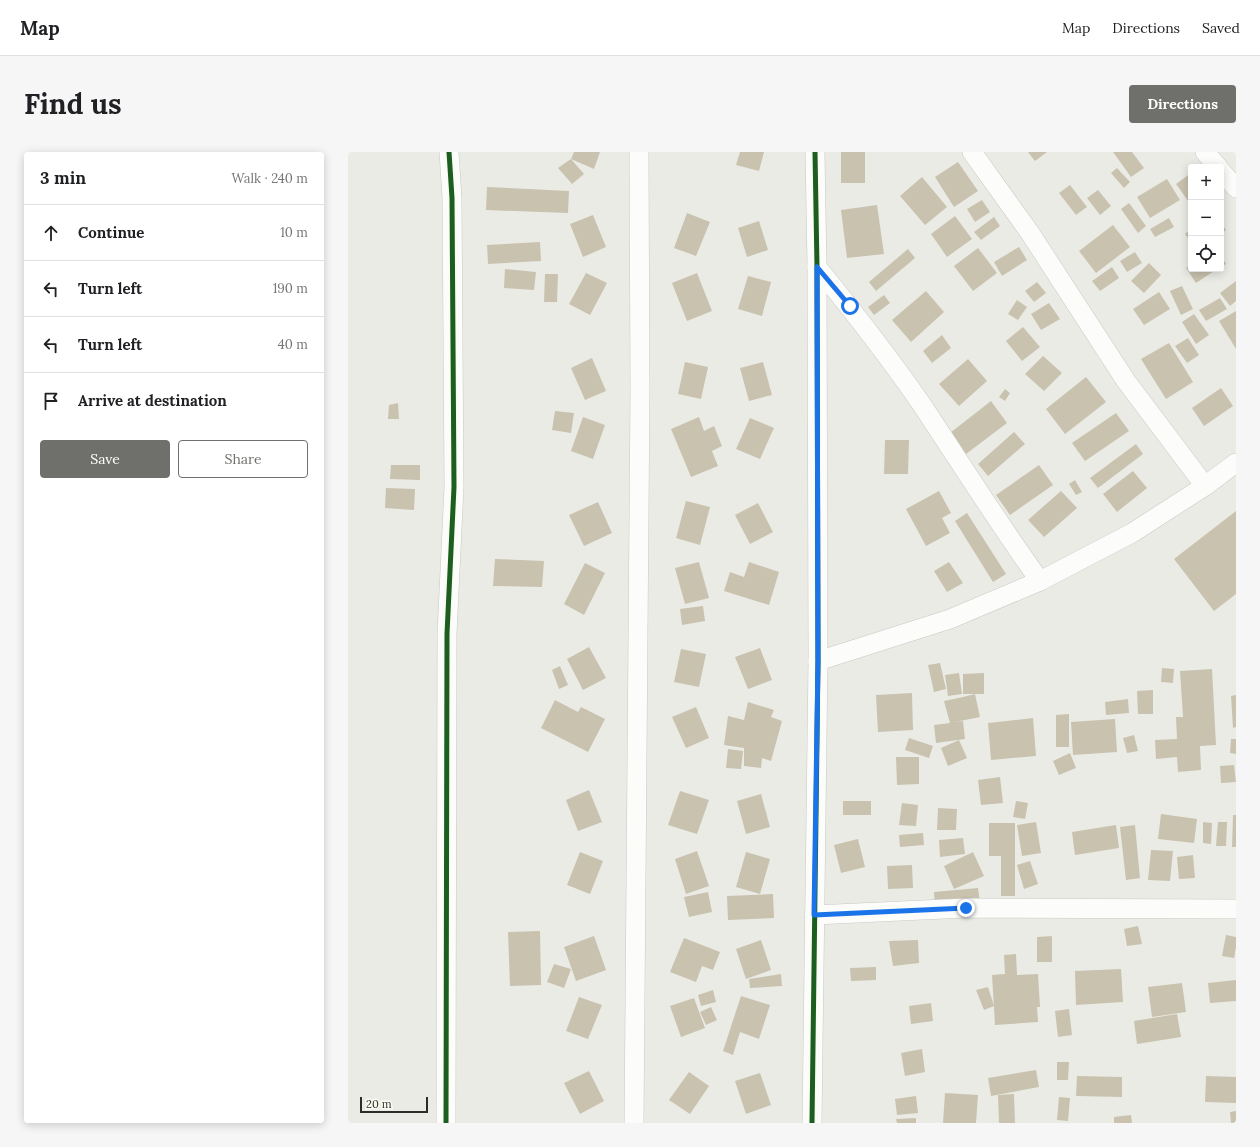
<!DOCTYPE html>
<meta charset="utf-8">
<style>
body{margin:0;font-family:Lora,serif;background:#f6f6f6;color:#202124}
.controls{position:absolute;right:12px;top:12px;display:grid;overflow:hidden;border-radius:4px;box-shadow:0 2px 10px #0003}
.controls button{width:36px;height:36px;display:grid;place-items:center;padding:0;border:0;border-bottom:1px solid #e0e0e0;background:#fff;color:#202124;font:20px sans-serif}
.scale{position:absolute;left:12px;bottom:10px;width:68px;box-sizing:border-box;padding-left:4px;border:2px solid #2c2d29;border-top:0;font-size:11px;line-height:14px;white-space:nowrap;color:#2c2d29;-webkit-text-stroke:3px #fafcf1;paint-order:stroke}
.stop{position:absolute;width:12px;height:12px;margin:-9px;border:3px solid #1a73e8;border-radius:50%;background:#fff}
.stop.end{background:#1a73e8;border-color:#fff;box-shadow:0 1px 4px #0008}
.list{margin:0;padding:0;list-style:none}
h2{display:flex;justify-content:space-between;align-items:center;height:52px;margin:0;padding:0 16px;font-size:17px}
h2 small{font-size:13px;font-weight:400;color:#757577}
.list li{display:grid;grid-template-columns:26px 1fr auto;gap:12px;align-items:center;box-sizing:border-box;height:56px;padding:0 16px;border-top:1px solid #e0e0e0}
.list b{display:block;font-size:15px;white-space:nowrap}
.list em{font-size:13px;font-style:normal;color:#757577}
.actions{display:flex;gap:8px;padding:12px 16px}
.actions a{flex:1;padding:9px 0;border:1px solid #6f706b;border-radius:4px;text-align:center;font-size:14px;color:#6f706b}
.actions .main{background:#6f706b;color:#fff}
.icon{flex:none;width:22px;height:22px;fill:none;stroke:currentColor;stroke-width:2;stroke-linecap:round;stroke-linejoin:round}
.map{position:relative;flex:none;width:888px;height:971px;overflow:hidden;border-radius:4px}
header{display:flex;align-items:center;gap:24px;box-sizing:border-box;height:56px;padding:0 20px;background:#fff;border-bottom:1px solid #e0e0e0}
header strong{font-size:19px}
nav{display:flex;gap:22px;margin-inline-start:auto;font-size:14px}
.intro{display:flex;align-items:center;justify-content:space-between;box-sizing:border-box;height:96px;padding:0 24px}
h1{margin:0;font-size:28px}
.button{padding:10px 18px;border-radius:4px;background:#6f706b;color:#fff;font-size:14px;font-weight:700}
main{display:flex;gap:24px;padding:0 24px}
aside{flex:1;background:#fff;border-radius:4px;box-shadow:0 2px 10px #0003}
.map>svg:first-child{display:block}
.building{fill:#c9c2ae}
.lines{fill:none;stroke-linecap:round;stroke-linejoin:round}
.minor-casing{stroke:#c8c8c4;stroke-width:20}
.minor{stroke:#fcfcfb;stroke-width:19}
.cycleway-casing{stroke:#fafcf1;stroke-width:8}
.cycleway{stroke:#1b5e20;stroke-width:5}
.route{stroke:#1a73e8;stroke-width:5}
</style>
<header>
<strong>Map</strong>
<nav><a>Map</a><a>Directions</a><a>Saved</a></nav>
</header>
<div class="intro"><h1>Find us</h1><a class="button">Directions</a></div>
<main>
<aside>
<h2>3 min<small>Walk · 240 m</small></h2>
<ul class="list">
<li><svg class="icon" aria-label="ahead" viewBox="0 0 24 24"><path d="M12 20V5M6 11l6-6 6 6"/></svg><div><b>Continue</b></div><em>10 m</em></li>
<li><svg class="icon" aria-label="left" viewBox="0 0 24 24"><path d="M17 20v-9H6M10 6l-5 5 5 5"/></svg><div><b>Turn left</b></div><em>190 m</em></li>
<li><svg class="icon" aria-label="left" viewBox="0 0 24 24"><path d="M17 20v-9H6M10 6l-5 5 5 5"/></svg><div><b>Turn left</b></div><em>40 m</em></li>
<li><svg class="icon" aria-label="arrive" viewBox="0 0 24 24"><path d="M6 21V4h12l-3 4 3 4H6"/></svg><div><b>Arrive at destination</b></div></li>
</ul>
<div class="actions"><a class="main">Save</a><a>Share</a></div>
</aside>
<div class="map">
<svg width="888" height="971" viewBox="0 0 888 971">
<rect width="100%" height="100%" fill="#ebebe6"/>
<!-- building -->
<g class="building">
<path d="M226,0H252L246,17L223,7Z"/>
<path d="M392,0H416L411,19L388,13Z"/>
<rect x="493" y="0" width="24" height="31"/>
<path d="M680,0H699L687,9Z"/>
<path d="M765,0H784L796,16L783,25Z"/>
<path d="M223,7L236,22L224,32L210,16Z"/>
<path d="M610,10L630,39L606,55L587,25Z"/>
<path d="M769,16L782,30L776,36L763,21Z"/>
<path d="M843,21V53L828,32Z"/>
<path d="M574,25L599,55L577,73L552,44Z"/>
<path d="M819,27L832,48L802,66L789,45Z"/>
<path d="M722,33L739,55L728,63L711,41Z"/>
<path d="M139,35L221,39L220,61L138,58Z"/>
<path d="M750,38L763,54L752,63L739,46Z"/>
<path d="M634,48L642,60L627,70L619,57Z"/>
<path d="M781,51L798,74L790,81L773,57Z"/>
<path d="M529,53L536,102L499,106L493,58Z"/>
<path d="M339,61L362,70L348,104L326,96Z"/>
<path d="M245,63L258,95L235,105L222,72Z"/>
<path d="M607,64L624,87L599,105L583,82Z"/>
<path d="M646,65L652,74L633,88L626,80Z"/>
<path d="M821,66L826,75L807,85L802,77Z"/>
<path d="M411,69L420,98L399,105L390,76Z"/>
<path d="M873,71L878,78L873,82Z"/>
<path d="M765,73L782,95L748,121L731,99Z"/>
<path d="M843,77V90L837,82Z"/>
<path d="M192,90L193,109L140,112L139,93Z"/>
<path d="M671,95L679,108L654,124L646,110Z"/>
<path d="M630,96L649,121L625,139L606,114Z"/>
<path d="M560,97L567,106L528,139L521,130Z"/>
<path d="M787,100L794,111L779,120L772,109Z"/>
<path d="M873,104L878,112L873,115Z"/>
<path d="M801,111L813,123L796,141L783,129Z"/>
<path d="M843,113V117H869L848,131L838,116Z"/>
<path d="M764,115L771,126L752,139L744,129Z"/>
<path d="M157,117L188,120L186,138L156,136Z"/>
<path d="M238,121L259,131L242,163L221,152Z"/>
<path d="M349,121L364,159L339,169L324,131Z"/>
<path d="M197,122H210L209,150H196Z"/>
<path d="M400,124L423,130L414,164L390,157Z"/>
<path d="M888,129V149L882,154L872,141Z"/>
<path d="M689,130L698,141L686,150L677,139Z"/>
<path d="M834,134L845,157L833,163L822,139Z"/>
<path d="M578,139L596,160L563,190L544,168Z"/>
<path d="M811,140L822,157L796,173L785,157Z"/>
<path d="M536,143L542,151L526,163L520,155Z"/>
<path d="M872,146L879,157L858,169L851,158Z"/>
<path d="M669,148L679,155L670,168L660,162Z"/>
<path d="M701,151L712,167L693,178L683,162Z"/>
<path d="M888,159V197L871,169Z"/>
<path d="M846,162L861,183L848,192L834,170Z"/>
<path d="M675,175L692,195L674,209L658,189Z"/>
<path d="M594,183L603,196L584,211L575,199Z"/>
<path d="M840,186L851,203L839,211L827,194Z"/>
<path d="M821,191L845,230L818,247L793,207Z"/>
<path d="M695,204L714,221L696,239L677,222Z"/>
<path d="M244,206L258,239L237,248L223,216Z"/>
<path d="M620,207L639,229L611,254L591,232Z"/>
<path d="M337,210L360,215L353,247L330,242Z"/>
<path d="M415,210L424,243L401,249L392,216Z"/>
<path d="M738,225L758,250L717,282L698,257Z"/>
<path d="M873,236L885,254L856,274L844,256Z"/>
<path d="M657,237L662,241L657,249L651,245Z"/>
<path d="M643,249L659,271L618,302L602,281Z"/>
<path d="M50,251L51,267H40L41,253Z"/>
<path d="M207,259L226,261L223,281L204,278Z"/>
<path d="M768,261L781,279L737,309L724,291Z"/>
<path d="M235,265L257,273L245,307L223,299Z"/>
<path d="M351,265L356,279L366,274L374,294L364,299L370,314L343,325L323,277Z"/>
<path d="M402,266L426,276L412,307L388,297Z"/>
<path d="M666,280L677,292L640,324L630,312Z"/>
<path d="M537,288H561L560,322H536Z"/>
<path d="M788,292L795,302L750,336L742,326Z"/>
<path d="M43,313H72V328L42,327Z"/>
<path d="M691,313L705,333L662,363L648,343Z"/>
<path d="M785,319L799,336L769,360L755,342Z"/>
<path d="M727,328L734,340L728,343L721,332Z"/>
<path d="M38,336L67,337L66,358L37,356Z"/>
<path d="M591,339L603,361L594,366L602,381L578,394L558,357Z"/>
<path d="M713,339L729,356L696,385L680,368Z"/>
<path d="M338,349L362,355L352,393L328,386Z"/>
<path d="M250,350L264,381L236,394L221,363Z"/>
<path d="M410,351L425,380L402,392L387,363Z"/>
<path d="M888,359V442L866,459L826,407Z"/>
<path d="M619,361L658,422L645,430L607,369Z"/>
<path d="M147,407L196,409L194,435L145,434Z"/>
<path d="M351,410L361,446L337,452L327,416Z"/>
<path d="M401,410L431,420L421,453L376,439L382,420L396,425Z"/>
<path d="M601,410L615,431L599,440L586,419Z"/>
<path d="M237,411L257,421L236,463L216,452Z"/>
<path d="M355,454L357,469L334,473L332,457Z"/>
<path d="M241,495L258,526L235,538L219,507Z"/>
<path d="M412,496L424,528L400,537L387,505Z"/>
<path d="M333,497L358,502L351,535L326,530Z"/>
<path d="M592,511L598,537L586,540L580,513Z"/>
<path d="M212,514L220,533L211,537L204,518Z"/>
<path d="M814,516L826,517L825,531L813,530Z"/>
<path d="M864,517L868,593L852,594L853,618L830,620L829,605L808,607L807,588L829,587L828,565H835L832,519Z"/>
<path d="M611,521L614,542L600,544L597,523Z"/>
<path d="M636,521V542H615V522Z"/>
<path d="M805,538V562H790L789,539Z"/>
<path d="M564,541L565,578L530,580L528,543Z"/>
<path d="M627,542L632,565L607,570L615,569L617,587L588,591L586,573L602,571L596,549L615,545V546V545Z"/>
<path d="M888,543V575L885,576L883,544Z"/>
<path d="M780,547L781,561L758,563L757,550Z"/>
<path d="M207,548L230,560L233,555L257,567L240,600L193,576Z"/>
<path d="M400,550L426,558L423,565L434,569L423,609L414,606L413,616L396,614V596L376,593L380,564L396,568Z"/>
<path d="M348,555L361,586L338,596L324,565Z"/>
<path d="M721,562V595H708V563Z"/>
<path d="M685,566L688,604L643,608L640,571Z"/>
<path d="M767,567L769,600L725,603L723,570Z"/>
<path d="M786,583L790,599L779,601L775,586Z"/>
<path d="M561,586L585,594L581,606L557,598Z"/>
<path d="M883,587H888V602L882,601Z"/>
<path d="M611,588L619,606L600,614L593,596Z"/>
<path d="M380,597L395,599L393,617L378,616Z"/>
<path d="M722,601L728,616L711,623L705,609Z"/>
<path d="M548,605H571V632L549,633Z"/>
<path d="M886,613L888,630L873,631L872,614Z"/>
<path d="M652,625L655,651L633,653L630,628Z"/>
<path d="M241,638L254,670L230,679L218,648Z"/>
<path d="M332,639L361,648L349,682L320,673Z"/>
<path d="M413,642L422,675L398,682L389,649Z"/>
<rect x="495" y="649" width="28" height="14"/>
<path d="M668,649L680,651L677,667L665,665Z"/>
<path d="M554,651L570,653L568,674L551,673Z"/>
<path d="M590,656L609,657L608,678H589Z"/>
<path d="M813,662L849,667L846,691L810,687Z"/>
<path d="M885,663H888V695H884Z"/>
<path d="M688,670L693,701L674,704L669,673Z"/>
<path d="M855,670L864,671L863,692L855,691Z"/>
<path d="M870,670H879L878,694H868Z"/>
<path d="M641,671H667V744H653V704H641Z"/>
<path d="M768,673L771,696L727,703L724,680Z"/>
<path d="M787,673L792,726L778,728L772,675Z"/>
<path d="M575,681L576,693L552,695L551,683Z"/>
<path d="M615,686L617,702L592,705L591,688Z"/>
<path d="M510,687L517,715L493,721L486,693Z"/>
<path d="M803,698L825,699L822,729L800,728Z"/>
<path d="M349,699L361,734L338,742L327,707Z"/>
<path d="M232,700L255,709L242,742L219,733Z"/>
<path d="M398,700L422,707L412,742L388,735Z"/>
<path d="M625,700L636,724L606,737L596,714Z"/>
<path d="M845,703L847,726L831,727L829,705Z"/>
<path d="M682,709L690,732L676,737L669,713Z"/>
<path d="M564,713L565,736L540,737L539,714Z"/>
<path d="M630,736L632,750L587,754L586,740Z"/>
<path d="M360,740L364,760L341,765L336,745Z"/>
<path d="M425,742L426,766L380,768L379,744Z"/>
<path d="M790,774L794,792L779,794L776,777Z"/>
<path d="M192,779L193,833L162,834L160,780Z"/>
<path d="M878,783L888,785V795L886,806L874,804Z"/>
<path d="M246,784L258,818L228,829L216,795Z"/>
<path d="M704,784V810H689V785Z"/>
<path d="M336,786L372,800L365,818L354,814L348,830L322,820Z"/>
<path d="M413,788L423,818L398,827L388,797Z"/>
<path d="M570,788L571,811L545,814L541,789Z"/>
<path d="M668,802L669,823L690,822L692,855H689L690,870L647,873L644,823L657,822L656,803Z"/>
<path d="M206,812L223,817L216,836L199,830Z"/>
<path d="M528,815V828L503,829L502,816Z"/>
<path d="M773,817L775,850L728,853L727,819Z"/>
<path d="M433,822L434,834L402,836L401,827Z"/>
<path d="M888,828V849L862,851L860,831Z"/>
<path d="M834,831L838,860L804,865L800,835Z"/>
<path d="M640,835L646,854L636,858L628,838Z"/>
<path d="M365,838L368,850L353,854L350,843Z"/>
<path d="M393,844L422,853L411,887L392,880L385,903L375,899Z"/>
<path d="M231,845L254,853L240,887L218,879Z"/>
<path d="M346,846L357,876L333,885L322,854Z"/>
<path d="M583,851L585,869L563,872L561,854Z"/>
<path d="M363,855L369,868L358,873L352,860Z"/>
<path d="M721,857L724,883L710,885L707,859Z"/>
<path d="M829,862L833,885L789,892L786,869Z"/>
<path d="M574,897L577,920L557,924L553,901Z"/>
<path d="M709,910H721L720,928H709Z"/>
<path d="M688,918L691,935L643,944L640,926Z"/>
<path d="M241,919L256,949L232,962L216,931Z"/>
<path d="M341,920L361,934L342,962L321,948Z"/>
<path d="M412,921L423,953L398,962L387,929Z"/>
<path d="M729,924L774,925V945L728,944Z"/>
<path d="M858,924L888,925V951L857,950Z"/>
<path d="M597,941L630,943L628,971H595Z"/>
<path d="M666,942L667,971H651L650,943Z"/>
<path d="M568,944L570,961L549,963L547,947Z"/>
<path d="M711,945L722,946L720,969L709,968Z"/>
<path d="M888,959V971H883L882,960Z"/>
<path d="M783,963L784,971H766V965Z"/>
<path d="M568,966V971H549L548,967Z"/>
</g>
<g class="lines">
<defs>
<g id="minor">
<path d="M624,0L682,81L778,229L857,334"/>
<path d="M857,0L870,15"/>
<path d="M873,19L888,36"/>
<path d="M469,115C505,159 540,204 572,250C612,310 650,371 692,429"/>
<path d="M470,509L602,467L692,429L784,381L857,334L888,311"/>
<path d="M466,763L618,756L888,757"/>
<path d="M98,971L99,482L106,335L104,46L101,0"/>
<path d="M286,971L292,240L291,0"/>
<path d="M464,971L470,509L469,115L467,0"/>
</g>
</defs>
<!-- minor casing -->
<use href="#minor" class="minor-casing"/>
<!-- minor -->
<use href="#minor" class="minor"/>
<defs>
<g id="cycleway">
<path d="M98,971L99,482L106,335L104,46L101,0"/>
<path d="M464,971L470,509L469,115L467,0"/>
</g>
</defs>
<!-- cycleway casing -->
<use href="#cycleway" class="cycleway-casing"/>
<!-- cycleway -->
<use href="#cycleway" class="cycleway"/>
</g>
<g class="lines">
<!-- route -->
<path class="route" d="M502,154L469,115L470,509L466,763L618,756"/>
</g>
</svg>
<div class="controls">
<button>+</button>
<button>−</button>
<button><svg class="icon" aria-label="locate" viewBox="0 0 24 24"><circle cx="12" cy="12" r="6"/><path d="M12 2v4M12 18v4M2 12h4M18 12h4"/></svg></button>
</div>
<div class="scale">20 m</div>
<div class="stop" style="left:502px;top:154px"></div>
<div class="stop end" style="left:618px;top:756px"></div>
</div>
</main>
